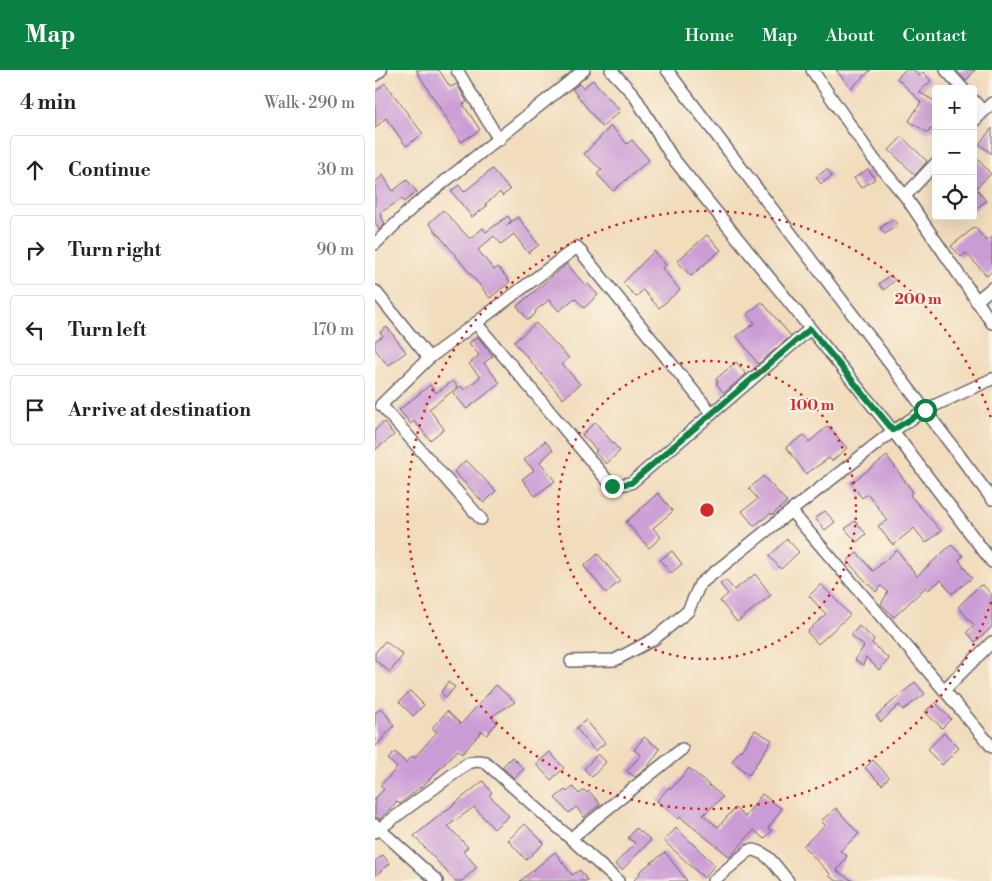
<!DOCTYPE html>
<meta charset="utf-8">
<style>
body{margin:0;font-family:"Libre Bodoni",serif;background:#f6f6f6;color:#222}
.controls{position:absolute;right:15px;top:15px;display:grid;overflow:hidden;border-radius:5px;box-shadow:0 5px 20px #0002}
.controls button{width:45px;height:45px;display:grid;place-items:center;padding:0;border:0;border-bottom:1px solid #e0e0e0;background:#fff;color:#222;font:25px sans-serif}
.stop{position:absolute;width:15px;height:15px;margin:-11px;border:4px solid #0b8043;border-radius:50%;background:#fff}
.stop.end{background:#0b8043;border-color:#fff;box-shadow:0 1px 5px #0008}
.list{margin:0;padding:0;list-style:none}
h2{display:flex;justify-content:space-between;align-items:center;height:65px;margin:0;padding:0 20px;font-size:21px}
h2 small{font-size:16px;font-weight:400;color:#767676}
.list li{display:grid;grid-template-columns:32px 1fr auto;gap:15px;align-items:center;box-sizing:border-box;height:70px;margin:0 10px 10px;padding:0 10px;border:1px solid #e0e0e0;border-radius:5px}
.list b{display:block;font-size:19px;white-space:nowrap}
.list em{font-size:16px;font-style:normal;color:#767676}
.icon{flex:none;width:28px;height:28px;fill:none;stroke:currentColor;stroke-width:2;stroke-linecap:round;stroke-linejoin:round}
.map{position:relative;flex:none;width:617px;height:811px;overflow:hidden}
header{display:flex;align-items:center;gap:30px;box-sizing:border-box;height:70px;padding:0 25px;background:#0b8043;color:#fff}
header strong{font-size:24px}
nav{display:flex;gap:28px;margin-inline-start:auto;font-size:18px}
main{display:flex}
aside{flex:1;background:#fff}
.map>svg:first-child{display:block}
.building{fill:#cb9bd5}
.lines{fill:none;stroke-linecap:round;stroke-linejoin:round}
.minor-casing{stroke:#6a6368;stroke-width:14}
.minor{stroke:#fff;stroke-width:11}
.route{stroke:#0b8043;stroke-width:6}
.ring{fill:none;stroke:#d62828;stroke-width:2.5;stroke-dasharray:2.5 5}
.centre{fill:#d62828;stroke:#fcf5e5;stroke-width:2.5}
.ring-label{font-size:15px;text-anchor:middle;font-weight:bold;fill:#d62828;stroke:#fcf5e5;stroke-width:4.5;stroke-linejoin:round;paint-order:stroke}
</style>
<header>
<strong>Map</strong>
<nav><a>Home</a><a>Map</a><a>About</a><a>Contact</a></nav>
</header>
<main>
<aside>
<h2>4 min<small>Walk · 290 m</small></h2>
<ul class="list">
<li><svg class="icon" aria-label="ahead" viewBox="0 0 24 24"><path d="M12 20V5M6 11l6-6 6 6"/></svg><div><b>Continue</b></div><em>30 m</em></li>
<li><svg class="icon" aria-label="right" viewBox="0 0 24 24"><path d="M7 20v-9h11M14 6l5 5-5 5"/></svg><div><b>Turn right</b></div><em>90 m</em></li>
<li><svg class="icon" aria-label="left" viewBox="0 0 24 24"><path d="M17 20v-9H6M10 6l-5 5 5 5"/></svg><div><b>Turn left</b></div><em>170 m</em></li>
<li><svg class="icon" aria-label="arrive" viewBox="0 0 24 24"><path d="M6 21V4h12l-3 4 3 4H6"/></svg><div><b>Arrive at destination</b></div></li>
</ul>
</aside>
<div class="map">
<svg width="617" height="811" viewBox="0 0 617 811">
<rect width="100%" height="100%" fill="#fcf5e5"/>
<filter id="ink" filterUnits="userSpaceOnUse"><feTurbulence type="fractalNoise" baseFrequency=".02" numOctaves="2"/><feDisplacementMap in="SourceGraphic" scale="10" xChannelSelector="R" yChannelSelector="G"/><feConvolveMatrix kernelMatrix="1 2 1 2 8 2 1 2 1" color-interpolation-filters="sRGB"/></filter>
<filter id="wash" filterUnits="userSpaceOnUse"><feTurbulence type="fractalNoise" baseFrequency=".0096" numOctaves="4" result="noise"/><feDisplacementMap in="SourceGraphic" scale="20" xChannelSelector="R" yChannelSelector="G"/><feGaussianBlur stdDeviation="1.12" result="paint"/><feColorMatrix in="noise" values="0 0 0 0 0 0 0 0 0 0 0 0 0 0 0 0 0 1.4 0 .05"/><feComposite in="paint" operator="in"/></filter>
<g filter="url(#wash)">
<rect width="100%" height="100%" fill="#f1dcbc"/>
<g id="blocks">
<!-- building -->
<g class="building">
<path d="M41,0H64L75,17L82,14L92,32L88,34L105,60L86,72Z"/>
<path d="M461,0H496L476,18Z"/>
<path d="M530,0H539L544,6L548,2L556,11L544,22L561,32V62L555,59L553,63L534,51L546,32L522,8Z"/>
<path d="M581,0H600L591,11Z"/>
<path d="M218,10L245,41L227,57L197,19L204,14L208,18Z"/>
<path d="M10,13L48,64L31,76L11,48L0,58V22Z"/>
<path d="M236,56L252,74L257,70L274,90L238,121L222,104L227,100L209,84Z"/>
<path d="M617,58V84L604,74Z"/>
<path d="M527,67L552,91L540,105L514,80Z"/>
<path d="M598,84L616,104L601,118L611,131L598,141Z"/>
<path d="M117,99L135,120L127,126L125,122L110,134L112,136L97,147L76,121L84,115L89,122Z"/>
<path d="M452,99L457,106L446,114L441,107Z"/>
<path d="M493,99L500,109L486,118L479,108Z"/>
<path d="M8,105L18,121L32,110L42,122L29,132L27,129L5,143L10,154L4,160L0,152V112Z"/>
<path d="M68,140L95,169L108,158L111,162L133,146L136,151L131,156L143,147L164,175L153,183L139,164L126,174L119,166L103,180L119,200L123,197L135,212L115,228L54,153Z"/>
<path d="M518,149L523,155L510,164L505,158Z"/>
<path d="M600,157L611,171L617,167V201L612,206L591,183L586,187L576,176Z"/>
<path d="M332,165L346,180L316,206L302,191Z"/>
<path d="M279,181L291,195L287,198L305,220L284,238L268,220L261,227L248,213Z"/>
<path d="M192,194L211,216L213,214L223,225L209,238L200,228L184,241L174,230L160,241L161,243L153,250L142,236Z"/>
<path d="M515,205L520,210L509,220L504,214Z"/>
<path d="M387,232L416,266L383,294L362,266L380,253L372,244Z"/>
<path d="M161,253L194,288L187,294L205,314L188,329L139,272Z"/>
<path d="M12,257L31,282L13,296L0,279V271L8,266L5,262Z"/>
<path d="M103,267L118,286L109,293L125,313L92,339L78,323L86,316L89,320L105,307L94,294L104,285L94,273Z"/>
<path d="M361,292L371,304L349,323L341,313L343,312L341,309Z"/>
<path d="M78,311L83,317L54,339L69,359L55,370L39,351L36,354L24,340L55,315L61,323Z"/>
<path d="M9,352L19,365L0,380V360Z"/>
<path d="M220,352L245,381L231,394L220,382L222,380L207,365Z"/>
<path d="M453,356L472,378L457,391L454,388L431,404L411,377L429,365L434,372Z"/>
<path d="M170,371L178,380L165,392L180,411L160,426L147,409L159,400L149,390Z"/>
<path d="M512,386L538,422L535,425L566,461L551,473L539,458L518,475L503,456L512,450L493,424L487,428L476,413Z"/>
<path d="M91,390L121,421L109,433L79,402Z"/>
<path d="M388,406L412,432L397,445L396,443L379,456L367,441L383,429L374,419Z"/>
<path d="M283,423L298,441L278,458L286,467L274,478L251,452Z"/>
<path d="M450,441L460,452L450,460L440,448Z"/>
<path d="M480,451L491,464L482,472L470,459Z"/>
<path d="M412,469L424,482L406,499L394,486Z"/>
<path d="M576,475L588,486L584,490L597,508L577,524L566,510L553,520L551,517L519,547L506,534L513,522L506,516L501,522L472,491L482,483L498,501L522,480L542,506Z"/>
<path d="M297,481L307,494L296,503L285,490Z"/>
<path d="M223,484L245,511L231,523L209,496Z"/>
<path d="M380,504L396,525L362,552L345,531L353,524L345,514L351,510L359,520Z"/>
<path d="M446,514L475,545L443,574L432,562L451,544L434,526Z"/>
<path d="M608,515L617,525V557L600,572L592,562L599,555L583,537L604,516Z"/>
<path d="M484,556L499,569L497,573L514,589L504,600L491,587L488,595L480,590L489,576L476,565Z"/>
<path d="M10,571L28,585L15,602L0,590V583Z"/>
<path d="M73,612L80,617L71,628L66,622Z"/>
<path d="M540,612L550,624L528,640L524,635L506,652L501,646Z"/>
<path d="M121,615L140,632L116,647L122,652L112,665L107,661L87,684L83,680L46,718L45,717L25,734L22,732L5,749L0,747V729L9,719L5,716L22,698L13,689L20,682L31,693L37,686L39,688L62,662L57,658L72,641L86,654Z"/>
<path d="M35,621L49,635L38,646L24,632Z"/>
<path d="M560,632L576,649L567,658L550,642Z"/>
<path d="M7,638L19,656L0,677V643Z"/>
<path d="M211,650L230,673L220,681L201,658Z"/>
<path d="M380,660L397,670L374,705L357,691L365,680L367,681Z"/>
<path d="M569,663L584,678L567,695L552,680Z"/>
<path d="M269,667L285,679L272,698L260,707L252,701L266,685L259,680Z"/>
<path d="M175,682L189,698L176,710L161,694Z"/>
<path d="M223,684L231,692L217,707L209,699Z"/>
<path d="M137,687L149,699L139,708L127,697Z"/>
<path d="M498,690L514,707L507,715L490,698Z"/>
<path d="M314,698L348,727L328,745L343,757L360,738L370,747L387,724L407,739L393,758L397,761L389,769L379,760L355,787L305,747L303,749L282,731L294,717L296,719Z"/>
<path d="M108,711L117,723L114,725L134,746L119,759L99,737L73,756L93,777L88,781L102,797L87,811H80L39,766Z"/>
<path d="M198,717L204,724L209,720L212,723L214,721L225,734L209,747L201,737L194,743L180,728L190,720L192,722Z"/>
<path d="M461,738L484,764L465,781L472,786L462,801L478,811H462L454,806L455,804L428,776L450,755L446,751Z"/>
<path d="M150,754L169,773L151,790L133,770Z"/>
<path d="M261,758L276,770L247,800L240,794L260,773L253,768Z"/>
<path d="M301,758L340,795L329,808L289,771Z"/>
<path d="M180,782L197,805L205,800L213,811H145Z"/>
<path d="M290,782L312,811H258L265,804L264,802Z"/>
<path d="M8,785L15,794L0,806V791Z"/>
</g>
</g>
</g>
<g filter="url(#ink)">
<use href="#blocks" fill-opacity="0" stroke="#6a6368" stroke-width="1"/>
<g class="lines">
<defs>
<g id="minor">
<path d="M82,0L124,70"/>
<path d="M236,0L259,25L297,87L518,361L617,492"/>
<path d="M292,0L550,340L617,309"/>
<path d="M437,0L498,88L530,126L617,253"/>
<path d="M571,0L588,19"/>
<path d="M0,5L6,0"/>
<path d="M598,30L608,41"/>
<path d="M598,52L617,33"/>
<path d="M530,126L561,93"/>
<path d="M0,174L39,136L209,0"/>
<path d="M0,221L54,288L101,253L237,416L256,413L435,259"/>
<path d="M601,231L617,218"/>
<path d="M101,253L202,177L337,344"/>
<path d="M54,288L6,335L106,449"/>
<path d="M617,429L550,340L518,361L416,441L569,620L617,572"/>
<path d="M196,591L240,590L279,569L313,541L325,514L416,441"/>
<path d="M569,620L617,677"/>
<path d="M0,755L62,811"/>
<path d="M0,762L93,693L102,691L110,692L243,811"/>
<path d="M196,768L307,679"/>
<path d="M338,811L375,780C392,779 403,800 413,811"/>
</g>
</defs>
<!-- minor casing -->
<use href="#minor" class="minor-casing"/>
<!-- minor -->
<use href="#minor" class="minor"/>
</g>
</g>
<g class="lines" filter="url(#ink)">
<!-- route -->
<path class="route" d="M237,416L256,413L435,259L518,360L550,340"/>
</g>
<!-- distance rings -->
<g class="ring">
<circle cx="332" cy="440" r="149"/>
<path d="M616 532A299 299 0 1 1 616 348"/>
</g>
<circle cx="332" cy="440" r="8" class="centre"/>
<g class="ring-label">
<text x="543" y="234">200 m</text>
<text x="437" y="340">100 m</text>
</g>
</svg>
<div class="controls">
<button>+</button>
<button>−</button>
<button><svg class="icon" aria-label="locate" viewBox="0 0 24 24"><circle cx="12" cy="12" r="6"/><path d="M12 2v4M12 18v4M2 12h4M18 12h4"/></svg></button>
</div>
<div class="stop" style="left:550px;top:340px"></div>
<div class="stop end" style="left:237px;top:416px"></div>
</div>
</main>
